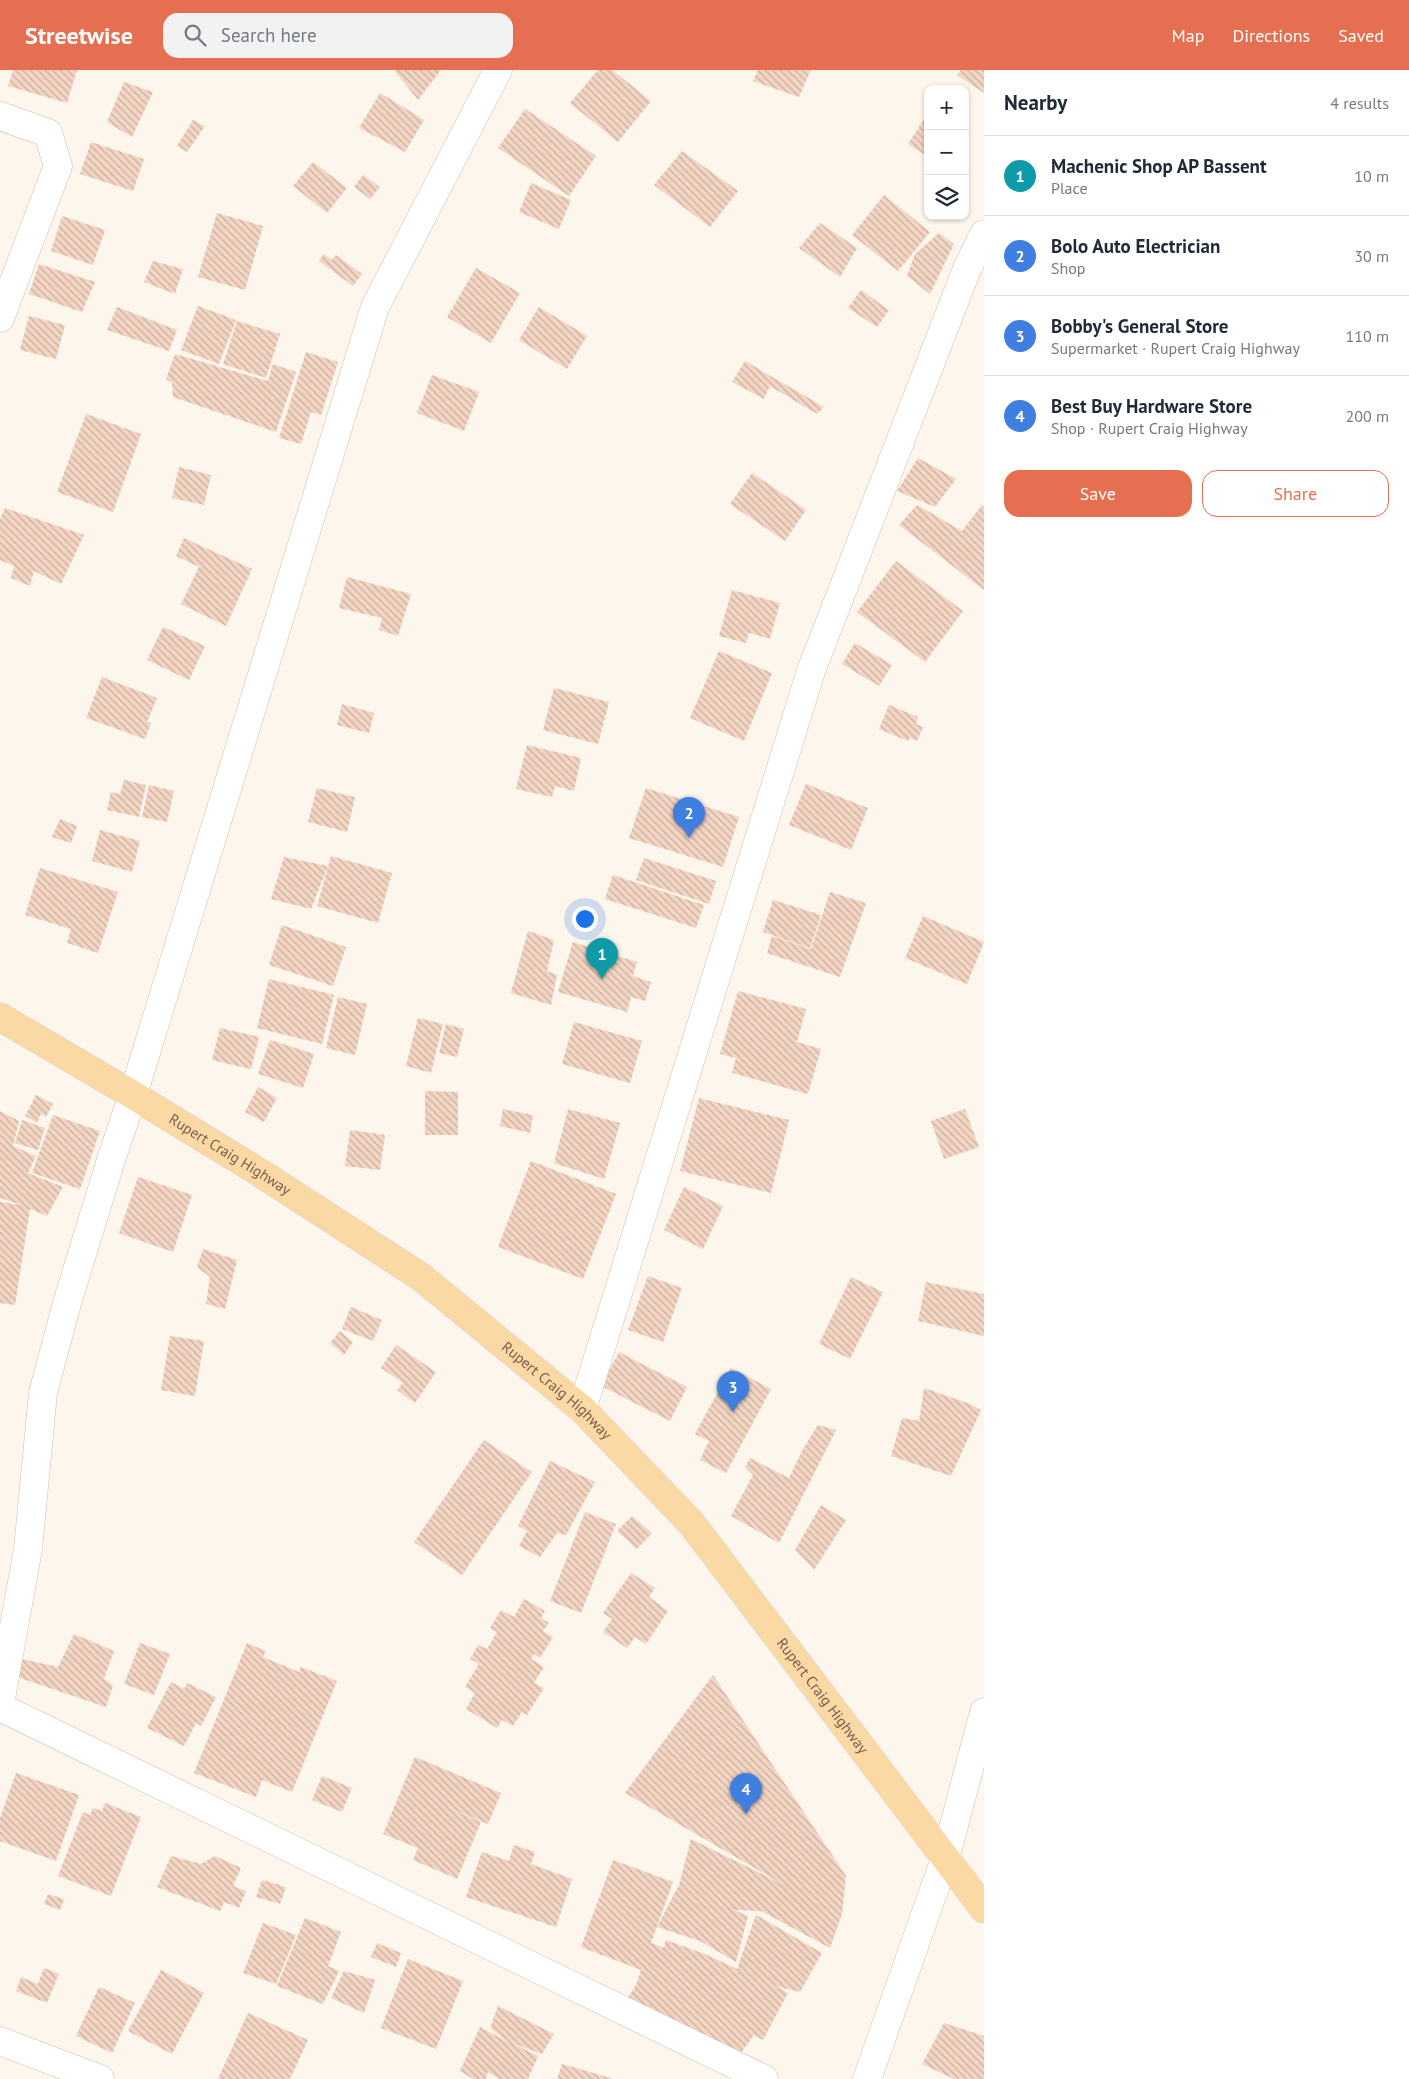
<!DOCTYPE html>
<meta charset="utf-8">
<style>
body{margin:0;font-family:"PT Sans",sans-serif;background:#f2f2f3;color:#1f2937}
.controls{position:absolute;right:15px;top:15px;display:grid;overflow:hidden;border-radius:10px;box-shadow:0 1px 4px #0004}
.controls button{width:45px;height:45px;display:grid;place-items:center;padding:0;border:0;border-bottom:1px solid #e0e1e3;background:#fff;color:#1f2937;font:25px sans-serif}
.you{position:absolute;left:584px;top:848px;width:18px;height:18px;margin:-12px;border:4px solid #fff;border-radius:50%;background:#1a73e8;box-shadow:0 0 0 8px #1a73e833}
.badge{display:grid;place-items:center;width:32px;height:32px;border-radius:50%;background:#e76f51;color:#fff;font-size:16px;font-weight:700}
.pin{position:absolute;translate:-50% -41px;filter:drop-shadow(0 1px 2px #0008)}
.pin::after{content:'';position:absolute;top:26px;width:18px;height:15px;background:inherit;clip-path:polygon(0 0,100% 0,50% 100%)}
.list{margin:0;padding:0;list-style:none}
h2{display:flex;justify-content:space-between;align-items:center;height:65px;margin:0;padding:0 20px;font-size:21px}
h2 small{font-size:16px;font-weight:400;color:#747a83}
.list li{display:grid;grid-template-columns:32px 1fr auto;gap:15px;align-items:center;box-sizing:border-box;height:80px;padding:0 20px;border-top:1px solid #e0e1e3}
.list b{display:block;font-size:19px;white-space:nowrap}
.list p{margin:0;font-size:16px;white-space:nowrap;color:#747a83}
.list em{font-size:16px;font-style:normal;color:#747a83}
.actions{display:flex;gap:10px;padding:15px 20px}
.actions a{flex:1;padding:11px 0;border:1px solid #e76f51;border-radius:15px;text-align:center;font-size:18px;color:#e76f51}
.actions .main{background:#e76f51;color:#fff}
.icon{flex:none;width:28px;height:28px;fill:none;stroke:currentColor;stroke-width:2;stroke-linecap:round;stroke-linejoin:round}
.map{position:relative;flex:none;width:984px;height:2009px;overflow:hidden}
header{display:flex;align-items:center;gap:30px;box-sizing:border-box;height:70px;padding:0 25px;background:#e76f51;color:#fff}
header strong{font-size:24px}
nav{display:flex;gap:28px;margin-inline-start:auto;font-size:18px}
.search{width:350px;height:45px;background:#f2f2f3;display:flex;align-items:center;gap:12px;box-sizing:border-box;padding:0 18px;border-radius:15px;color:#747a83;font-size:19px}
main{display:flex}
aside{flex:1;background:#fff}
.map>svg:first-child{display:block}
.building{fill:url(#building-back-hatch)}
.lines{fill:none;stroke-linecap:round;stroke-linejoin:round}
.minor-casing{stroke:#d1beb0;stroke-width:29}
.major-casing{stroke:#dad1cd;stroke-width:29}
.minor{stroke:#fff;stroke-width:28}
.major{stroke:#fbd9a5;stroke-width:28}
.labels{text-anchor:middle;stroke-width:5;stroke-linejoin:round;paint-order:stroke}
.street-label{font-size:15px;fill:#7a5c4d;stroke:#fffaf3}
</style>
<header>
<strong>Streetwise</strong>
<div class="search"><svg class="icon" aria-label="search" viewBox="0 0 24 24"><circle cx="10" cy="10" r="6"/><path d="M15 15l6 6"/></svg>Search here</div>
<nav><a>Map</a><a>Directions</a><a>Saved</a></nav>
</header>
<main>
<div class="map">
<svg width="984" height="2009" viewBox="0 0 984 2009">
<defs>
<pattern id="building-back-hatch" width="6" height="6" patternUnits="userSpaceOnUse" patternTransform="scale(1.25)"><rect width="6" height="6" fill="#f3d5c3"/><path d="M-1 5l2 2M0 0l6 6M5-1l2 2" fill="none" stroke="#cab0a1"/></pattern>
</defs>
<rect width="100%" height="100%" fill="#fdf6ec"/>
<!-- building -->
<g class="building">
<path d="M13,0H77L67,33L8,16Z"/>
<path d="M394,0H441L418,30Z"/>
<path d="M598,0H612L651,31L618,72L570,33Z"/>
<path d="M758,0H811L799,27L753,11Z"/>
<path d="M961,0H984V23L957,5Z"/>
<path d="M124,12L153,22L132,67L107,52Z"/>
<path d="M380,23L424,50L405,82L359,58Z"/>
<path d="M525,39L596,86L569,126L498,78Z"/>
<path d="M928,43V87L908,74Z"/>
<path d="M193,50L205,56L187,82L177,76Z"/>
<path d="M91,72L144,89L133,121L80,104Z"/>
<path d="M682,81L738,121L710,157L654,115Z"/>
<path d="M313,92L347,118L327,143L293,116Z"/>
<path d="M363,105L380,117L370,129L354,117Z"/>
<path d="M531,113L571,130L559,159L519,142Z"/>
<path d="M884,125L930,162L898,201L852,165Z"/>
<path d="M217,143L263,156L245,220L198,207Z"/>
<path d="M62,146L105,160L93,195L51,181Z"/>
<path d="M820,153L857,178L840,207L799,178Z"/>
<path d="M939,163L954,174L930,224L907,206L915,184Z"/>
<path d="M324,184L332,190L336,185L362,204L353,216L319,191Z"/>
<path d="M153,191L183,199L175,224L144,212Z"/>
<path d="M39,194L95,212L82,242L29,224Z"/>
<path d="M476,198L520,223L491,273L447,247Z"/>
<path d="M861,220L889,240L877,257L848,238Z"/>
<path d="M198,236L236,250L219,294L181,280Z"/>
<path d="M117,237L177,260L169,281L107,260Z"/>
<path d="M539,237L587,266L567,299L519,270Z"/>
<path d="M29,246L65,255L56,289L20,280Z"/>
<path d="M237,251L280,264L266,308L223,294Z"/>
<path d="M306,282L338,292L321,345L311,342L301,374L279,368Z"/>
<path d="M175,284L268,311L273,294L296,302L276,362L173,327L172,313L166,309Z"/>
<path d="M745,291L824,337L817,344L770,316L764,329L732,312Z"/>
<path d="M432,305L479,322L464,361L417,343Z"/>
<path d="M86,344L141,364L113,442L57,422Z"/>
<path d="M918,388L956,409L935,437L897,421Z"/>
<path d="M179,397L211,405L204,435L172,428Z"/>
<path d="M752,403L806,440L785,471L730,434Z"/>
<path d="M917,435L962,461L982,435L984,437V520L899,455Z"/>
<path d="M5,438L84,465L61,514L34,501L30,516L11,508L14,496L0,490V449Z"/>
<path d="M184,468L252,499L226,556L181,534L199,497L176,486Z"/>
<path d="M896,491L963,541L925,592L857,542Z"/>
<path d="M347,507L411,524L398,566L379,560L382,548L339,538Z"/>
<path d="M732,520L780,533L770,569L749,563L746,573L719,566Z"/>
<path d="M163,557L205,576L189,610L147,590Z"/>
<path d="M855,573L892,595L879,616L842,594Z"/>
<path d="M719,581L772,603L744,671L690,648Z"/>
<path d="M102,607L157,628L147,652L151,653L145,669L86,648Z"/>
<path d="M554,618L609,632L598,674L543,660Z"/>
<path d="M342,634L374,643L369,663L337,655Z"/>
<path d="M889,635L918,647L916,654L923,657L917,671L910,668L908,671L879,659Z"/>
<path d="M527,675L581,688L574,721L555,716L552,727L516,719Z"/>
<path d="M124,710L146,715L139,747L107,740L111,722L120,724Z"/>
<path d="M806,714L868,738L851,780L789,755Z"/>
<path d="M149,715L174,721L167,752L142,747Z"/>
<path d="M317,718L355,727L347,762L308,752Z"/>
<path d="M646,718L739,747L723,797L629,768Z"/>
<path d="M60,749L77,756L71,773L52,767Z"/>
<path d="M100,760L140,771L132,802L92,791Z"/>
<path d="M331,786L392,803L378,853L317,836Z"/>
<path d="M284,787L328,796L311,839L271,829Z"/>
<path d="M644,788L716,811L709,834L636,810Z"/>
<path d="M40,798L118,822L98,883L67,873L71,859L25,845Z"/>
<path d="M613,805L704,835L696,858L605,829Z"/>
<path d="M830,822L866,833L840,907L767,883L772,866L811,879Z"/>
<path d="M773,830L821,845L810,878L763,862Z"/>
<path d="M923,846L984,872L967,914L905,888Z"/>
<path d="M282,855L346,877L333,916L269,895Z"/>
<path d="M528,861L554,870L547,901L557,905L551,935L511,923Z"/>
<path d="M573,872L637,892L633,906L651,912L645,931L631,927L627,942L558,922Z"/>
<path d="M269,909L334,925L322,974L257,958Z"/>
<path d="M738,921L806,939L797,972L821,979L808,1024L732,1003L736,988L720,984Z"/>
<path d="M338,927L367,934L355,985L326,978Z"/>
<path d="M418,948L443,954L431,1003L406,996Z"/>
<path d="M574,952L642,971L630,1013L562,994Z"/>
<path d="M446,954L464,959L457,987L439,983Z"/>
<path d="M220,958L259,967L251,999L212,990Z"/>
<path d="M270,970L314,984L303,1018L258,1004Z"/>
<path d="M258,1017L277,1028L264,1052L245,1042Z"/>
<path d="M425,1021L458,1022V1065H425Z"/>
<path d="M36,1025L53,1034L46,1047L41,1044L37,1053L25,1046Z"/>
<path d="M699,1028L789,1050L771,1123L680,1101Z"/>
<path d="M503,1039L533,1045L530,1063L500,1056Z"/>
<path d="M568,1039L620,1053L604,1109L554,1093Z"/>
<path d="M965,1039L979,1077L944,1089L931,1051Z"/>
<path d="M0,1041L19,1051L13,1076L36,1086L28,1103L63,1117L47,1146L30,1139L15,1235L0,1233V1132L22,1135L0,1128Z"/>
<path d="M53,1045L100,1061L80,1119L32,1103Z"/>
<path d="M22,1050L45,1058L38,1080L15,1073Z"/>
<path d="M350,1060L385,1065L380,1100L345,1096Z"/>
<path d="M531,1091L616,1124L583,1209L498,1177Z"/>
<path d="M138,1107L192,1125L173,1182L119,1163Z"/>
<path d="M684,1117L723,1136L703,1179L664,1160Z"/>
<path d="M203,1179L237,1190L225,1239L206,1234L210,1207L197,1197Z"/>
<path d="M648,1206L682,1218L663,1272L628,1260Z"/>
<path d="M851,1207L883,1222L850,1289L819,1274Z"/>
<path d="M926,1212L984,1224V1266L918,1251Z"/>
<path d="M351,1237L382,1250L373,1271L342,1259Z"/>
<path d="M340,1261L353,1272L344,1285L330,1273Z"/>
<path d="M170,1266L204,1271L195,1326L161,1320Z"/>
<path d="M396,1275L436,1302L415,1333L397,1320L403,1313L381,1298Z"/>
<path d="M619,1282L687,1317L670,1351L601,1316Z"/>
<path d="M731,1298L771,1319L726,1403L700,1390L709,1371L695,1364Z"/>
<path d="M924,1318L970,1334L981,1340L951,1406L891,1386L902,1348L919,1351Z"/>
<path d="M818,1355L836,1360L779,1473L731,1446L753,1405L745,1397L750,1388L789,1408L803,1379Z"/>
<path d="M484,1370L532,1402L462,1505L414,1472Z"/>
<path d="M550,1391L595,1412L566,1465L557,1463L540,1487L519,1476L527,1461L518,1456Z"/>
<path d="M821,1435L846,1450L814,1500L795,1480Z"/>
<path d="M585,1442L616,1454L581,1543L550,1531Z"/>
<path d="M632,1446L652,1463L637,1479L617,1461Z"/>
<path d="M631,1503L655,1518L649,1527L668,1541L646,1574L635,1567L627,1578L603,1562L612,1549L603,1543Z"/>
<path d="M524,1529L545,1541L541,1548L549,1553L543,1561L553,1567L540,1588L534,1584L531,1589L544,1597L534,1613L544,1618L527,1645L522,1642L513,1656L502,1650L497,1658L466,1639L475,1623L465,1617L479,1594L470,1589L478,1575L487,1579L497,1562L490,1558L501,1540L514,1547Z"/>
<path d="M74,1564L114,1581L104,1609L113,1615L106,1637L17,1607L22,1589L58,1597Z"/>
<path d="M140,1573L170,1584L154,1625L124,1614Z"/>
<path d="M247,1573L266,1581L263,1587L299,1602L301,1597L337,1611L292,1722L262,1710L256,1727L194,1703Z"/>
<path d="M713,1605L846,1806L842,1844L830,1878L761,1841L734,1840L748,1846L736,1892L700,1871L657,1857L679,1815L691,1769L784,1815L625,1723Z"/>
<path d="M171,1612L184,1619L187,1613L216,1627L201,1656L196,1653L184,1676L147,1658Z"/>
<path d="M415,1687L501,1723L488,1754L437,1733L481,1752L457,1809L413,1790L418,1778L383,1764Z"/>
<path d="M16,1703L79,1725L56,1791L0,1771V1748Z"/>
<path d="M322,1706L352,1718L342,1742L312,1730Z"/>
<path d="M105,1733L141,1747L111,1826L58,1806L83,1742L90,1745L93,1738L102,1741Z"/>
<path d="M514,1775L535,1782L531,1794L572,1809L556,1857L466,1827L482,1782L509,1791Z"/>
<path d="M171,1786L201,1794L215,1786L241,1798L233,1816L246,1821L239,1838L224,1832L220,1841L157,1817Z"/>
<path d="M613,1790L673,1812L651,1873L664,1878L666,1870L705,1884L737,1899L756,1845L822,1883L800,1922L775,1916L788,1923L763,1970L754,1965L738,1987L624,1934L636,1915L641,1900L581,1877Z"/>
<path d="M262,1810L286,1817L280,1834L256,1827Z"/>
<path d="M48,1824L64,1829L60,1840L44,1834Z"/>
<path d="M305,1848L341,1862L328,1896L339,1901L323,1934L277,1916Z"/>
<path d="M263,1853L296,1865L276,1914L243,1903Z"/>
<path d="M377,1873L401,1883L396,1897L371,1887Z"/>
<path d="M408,1889L463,1911L436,1979L381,1958Z"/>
<path d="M44,1898L59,1904L47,1933L16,1921L21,1907L38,1914Z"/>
<path d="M161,1900L204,1923L172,1984L128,1961Z"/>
<path d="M344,1901L375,1910L364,1943L331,1928Z"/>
<path d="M99,1917L135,1933L112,1983L76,1966Z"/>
<path d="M498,1936L554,1964L542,1984L512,1973L538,1986L528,2009H499L488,2002L486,2009H473L460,2001L480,1957L510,1973L490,1958Z"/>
<path d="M248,1943L308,1970L290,2009H218Z"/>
<path d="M944,1953L984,1966V2009H954L922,1994Z"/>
<path d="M562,1994L611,2008V2009H557Z"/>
</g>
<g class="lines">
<defs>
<g id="minor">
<path d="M0,46L48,63L58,96L0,248"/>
<path d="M582,1339L811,601L967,199L984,164"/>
<path d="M0,1634L28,1479L43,1323L67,1233L111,1090L133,1025L375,237L498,0"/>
<path d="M0,1637L764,2009"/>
<path d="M0,1971L100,2009"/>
<path d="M867,2009L945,1789L984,1642"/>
</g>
<g id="major">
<path id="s1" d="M0,947L133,1025L262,1104L421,1207L582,1339L692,1454L984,1839"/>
</g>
</defs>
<!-- minor casing -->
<use href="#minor" class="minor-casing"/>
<!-- major casing -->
<use href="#major" class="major-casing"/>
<!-- minor -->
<use href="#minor" class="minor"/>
<!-- major -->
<use href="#major" class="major"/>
</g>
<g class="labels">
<!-- street labels -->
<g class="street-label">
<text dy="5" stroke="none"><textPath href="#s1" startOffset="268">Rupert Craig Highway</textPath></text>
<text dy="5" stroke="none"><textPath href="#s1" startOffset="672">Rupert Craig Highway</textPath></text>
<text dy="5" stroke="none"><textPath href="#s1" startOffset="1078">Rupert Craig Highway</textPath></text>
</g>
</g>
</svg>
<div class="controls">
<button>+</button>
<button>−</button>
<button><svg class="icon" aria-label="layers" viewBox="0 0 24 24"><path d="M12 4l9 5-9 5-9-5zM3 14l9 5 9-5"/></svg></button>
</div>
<div class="you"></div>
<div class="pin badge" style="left:602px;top:909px;background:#0f9aa8">1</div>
<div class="pin badge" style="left:689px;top:768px;background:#3f7fe0">2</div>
<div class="pin badge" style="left:733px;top:1342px;background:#3f7fe0">3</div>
<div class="pin badge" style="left:746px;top:1744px;background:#3f7fe0">4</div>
</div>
<aside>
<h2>Nearby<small>4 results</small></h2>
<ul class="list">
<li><span class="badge" style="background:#0f9aa8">1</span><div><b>Machenic Shop AP Bassent</b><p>Place</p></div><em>10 m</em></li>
<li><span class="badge" style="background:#3f7fe0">2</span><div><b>Bolo Auto Electrician</b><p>Shop</p></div><em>30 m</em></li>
<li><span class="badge" style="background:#3f7fe0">3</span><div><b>Bobby's General Store</b><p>Supermarket · Rupert Craig Highway</p></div><em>110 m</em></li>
<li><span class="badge" style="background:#3f7fe0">4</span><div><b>Best Buy Hardware Store</b><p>Shop · Rupert Craig Highway</p></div><em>200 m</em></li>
</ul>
<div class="actions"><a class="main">Save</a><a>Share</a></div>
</aside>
</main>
